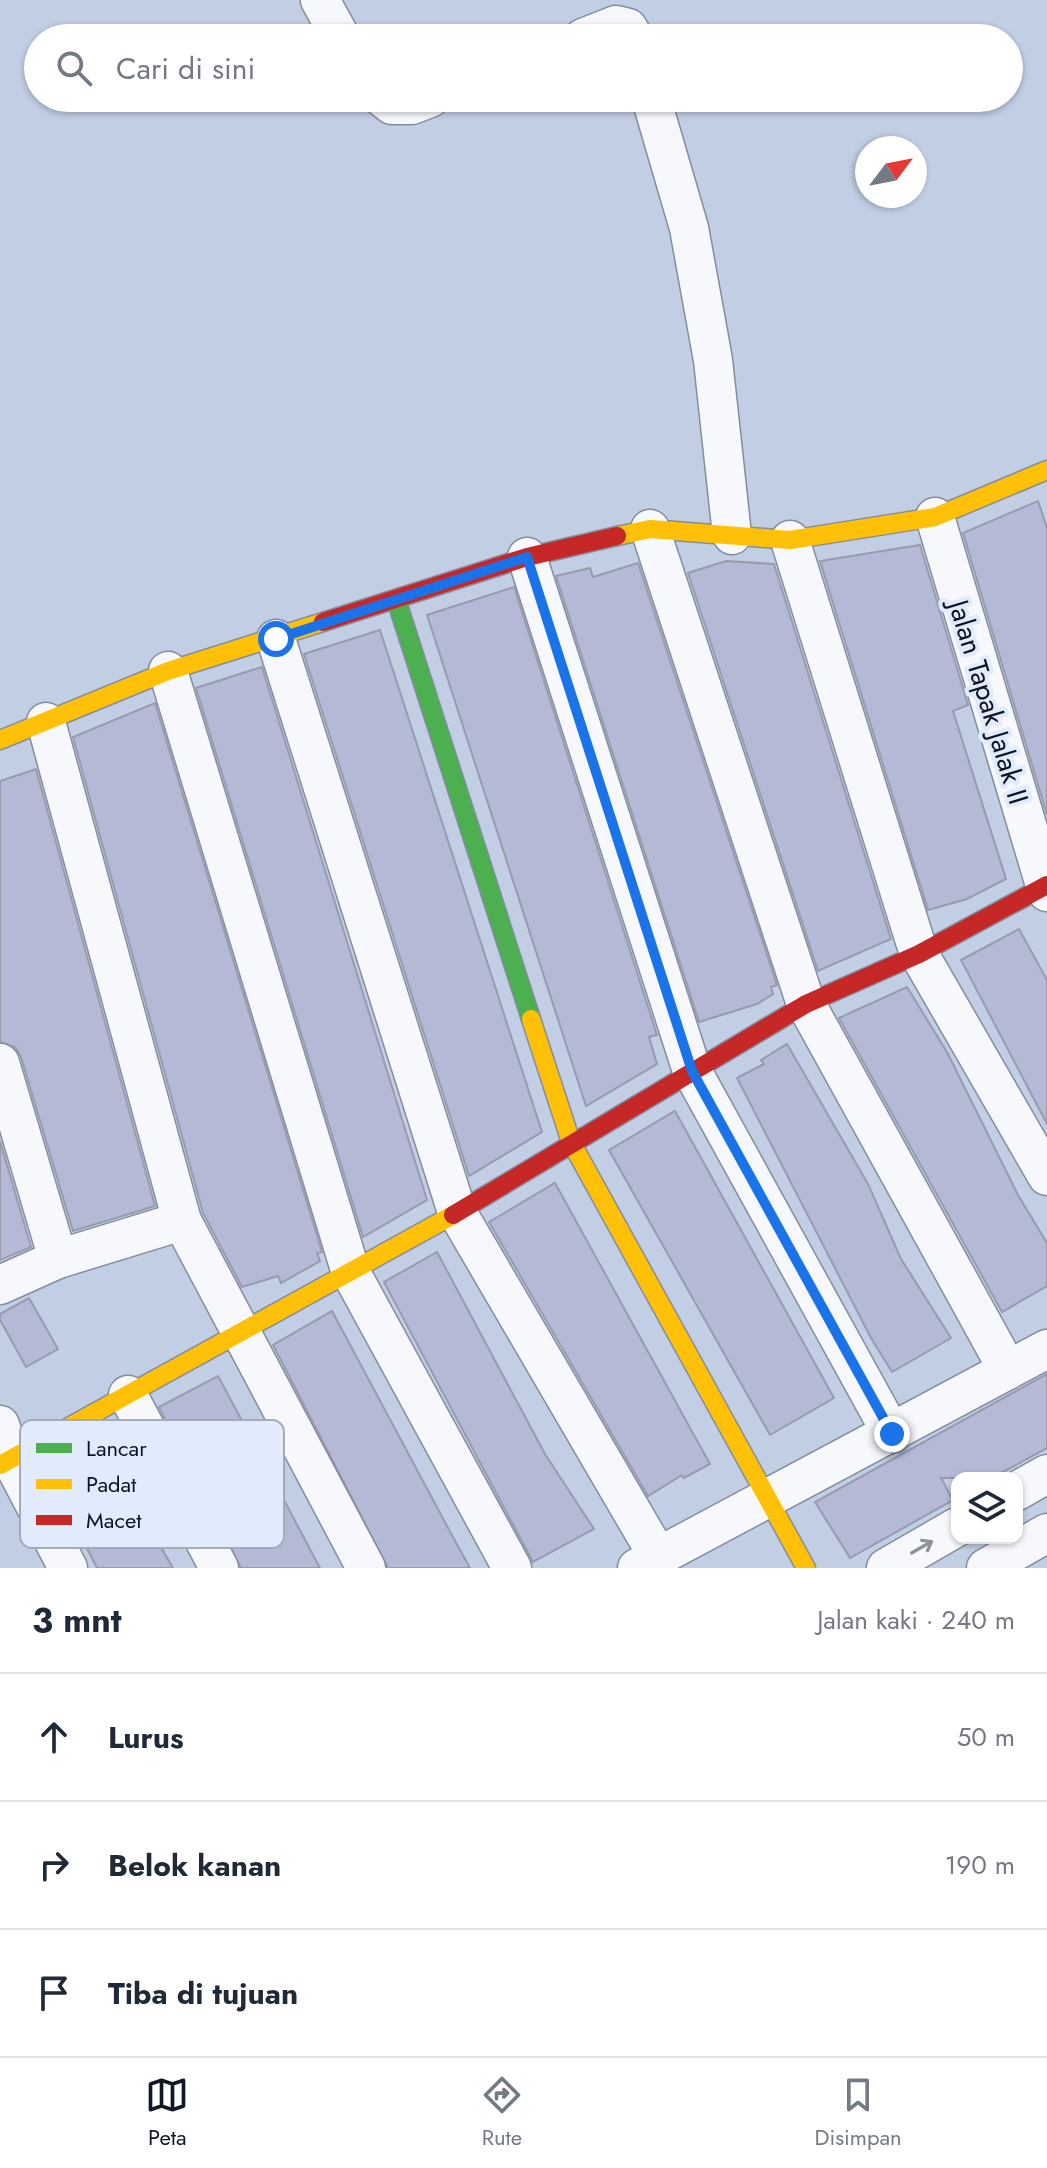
<!DOCTYPE html>
<html lang="id">
<meta charset="utf-8">
<style>
body{margin:0;font-family:Jost,sans-serif;background:#f6f6f7;color:#1f2937}
.controls{position:absolute;right:24px;bottom:24px;display:grid;overflow:hidden;border-radius:16px;box-shadow:0 2px 6px #0004}
.controls button{width:72px;height:72px;display:grid;place-items:center;padding:0;border:0;border-bottom:2px solid #e0e1e3;background:#fff;color:#1f2937;font:40px sans-serif}
.compass{position:absolute;left:855px;top:136px;width:72px;height:72px;border-radius:50%;background:#fff;box-shadow:0 2px 6px #0004;rotate:58deg}
.stop{position:absolute;width:24px;height:24px;margin:-18px;border:6px solid #1a73e8;border-radius:50%;background:#fff}
.stop.end{background:#1a73e8;border-color:#fff;box-shadow:0 2px 8px #0008}
.list{margin:0;padding:0;list-style:none}
h2{display:flex;justify-content:space-between;align-items:center;height:104px;margin:0;padding:0 32px;font-size:34px}
h2 small{font-size:26px;font-weight:400;color:#747a83}
.list li{display:grid;grid-template-columns:52px 1fr auto;gap:24px;align-items:center;box-sizing:border-box;height:128px;padding:0 32px;border-top:2px solid #e0e1e3}
.list b{display:block;font-size:30px;white-space:nowrap}
.list em{font-size:26px;font-style:normal;color:#747a83}
.icon{flex:none;width:44px;height:44px;fill:none;stroke:currentColor;stroke-width:2;stroke-linecap:round;stroke-linejoin:round}
.map{position:relative;flex:none;width:1047px;height:1568px;overflow:hidden}
.search{position:absolute;background:#fff;box-shadow:0 2px 6px #0004;left:24px;right:24px;top:24px;height:88px;display:flex;align-items:center;gap:20px;box-sizing:border-box;padding:0 28px;border-radius:44px;color:#747a83;font-size:30px}
.sheet{height:488px;background:#fff}
nav{display:flex;justify-content:space-around;align-items:center;box-sizing:border-box;height:112px;border-top:2px solid #e0e1e3;background:#fff;font-size:22px;color:#747a83}
nav a{display:grid;justify-items:center;gap:4px}
nav .on{color:#111827}
.map>svg:first-child{display:block}
.building{fill:#b4b9d5;stroke:#969cae;stroke-width:2}
.lines{fill:none;stroke-linecap:round;stroke-linejoin:round}
.street-casing{stroke:#848d9e;stroke-width:41}
.fast-casing{stroke:#848d9e;stroke-width:21}
.slow-casing{stroke:#848d9e;stroke-width:21}
.jam-casing{stroke:#848d9e;stroke-width:21}
.street{stroke:#f6f8fb;stroke-width:38}
.fast{stroke:#4caf50;stroke-width:18}
.slow{stroke:#ffc107;stroke-width:18}
.jam{stroke:#c62828;stroke-width:18}
.oneway{stroke:#8d9299}
.route{stroke:#1a73e8;stroke-width:10}
.labels{text-anchor:middle;stroke-width:8;stroke-linejoin:round;paint-order:stroke}
.street-label{font-size:28px;fill:#0d1522;stroke:#e1ebfb}
.key{fill:#e1ebfb;stroke:#a1abba;stroke-width:2}
.key-label{font-size:22px;fill:#0d1522}
</style>
<div class="map">
<svg width="1047" height="1568" viewBox="0 0 1047 1568">
<rect width="100%" height="100%" fill="#c2cee4"/>
<!-- building -->
<g class="building">
<path d="M1038,501L1047,528V815L963,533Z"/>
<path d="M920,545L968,705L953,711L1006,879L967,899L928,910L820,561Z"/>
<path d="M726,561L774,564L891,939L818,971L688,573Z"/>
<path d="M638,563L777,985L771,987L773,994L757,1004L699,1022L556,576L590,568L593,577Z"/>
<path d="M514,587L657,1035L649,1037L657,1064L586,1106L427,615Z"/>
<path d="M380,630L542,1132L469,1176L304,654Z"/>
<path d="M262,667L427,1200L363,1237L196,688Z"/>
<path d="M155,703L322,1252L317,1253L320,1261L281,1283L278,1276L242,1287L203,1213L73,737Z"/>
<path d="M36,769L155,1206L73,1231L21,1057L15,1047L0,1042V781Z"/>
<path d="M1019,929L1047,980V1124L961,960Z"/>
<path d="M907,987L947,1052L1018,1195L1047,1243V1286L1002,1312L839,1018Z"/>
<path d="M787,1044L868,1184L901,1259L951,1338L892,1372L871,1338L737,1078L764,1064L761,1060Z"/>
<path d="M675,1111L834,1398L770,1435L609,1150Z"/>
<path d="M0,1141L31,1247L0,1260Z"/>
<path d="M555,1183L710,1464L684,1478L682,1475L648,1496L489,1222Z"/>
<path d="M437,1252L545,1454L594,1529L533,1562L384,1282Z"/>
<path d="M29,1298L58,1349L26,1367L0,1320V1314Z"/>
<path d="M332,1311L454,1539L470,1568H388L273,1345Z"/>
<path d="M1047,1374V1448L992,1478H941L953,1500L850,1558L815,1502Z"/>
<path d="M218,1376L240,1417L320,1568H241L159,1407Z"/>
<path d="M103,1438L154,1535L173,1568H97L92,1558L45,1469Z"/>
</g>
<g class="lines">
<defs>
<g id="street">
<path d="M320,0L341,38"/>
<path d="M583,38L616,25L628,28L634,38"/>
<path d="M383,98L392,105H412L430,98"/>
<path d="M651,98L689,228L713,360L732,535"/>
<path d="M935,517L1047,892"/>
<path d="M650,529L806,1004L1008,1370"/>
<path d="M790,540L919,954L1047,1176"/>
<path d="M527,557L692,1071L892,1434"/>
<path d="M276,639L457,1212L659,1558"/>
<path d="M168,671L351,1273L512,1568"/>
<path d="M46,722L182,1221L366,1568"/>
<path d="M0,1063L58,1259"/>
<path d="M0,1285L58,1259L182,1221"/>
<path d="M128,1395L219,1568"/>
<path d="M0,1425L11,1459L68,1568"/>
<path d="M1017,1491L1047,1474"/>
<path d="M637,1568L1047,1349"/>
<path d="M886,1568L957,1527"/>
<path d="M986,1568L1047,1533"/>
</g>
<path id="fast" d="M396,599L531,1019"/>
<g id="slow">
<path d="M617,536L650,529L790,540L935,517L1047,470"/>
<path d="M0,740L168,671L323,622"/>
<path d="M531,1019L571,1142L806,1568"/>
<path d="M0,1465L453,1215"/>
</g>
<g id="jam">
<path d="M323,622L527,557L617,536"/>
<path d="M453,1215L806,1004L919,954L1047,885"/>
</g>
</defs>
<!-- street casing -->
<use href="#street" class="street-casing"/>
<!-- fast casing -->
<use href="#fast" class="fast-casing"/>
<!-- slow casing -->
<use href="#slow" class="slow-casing"/>
<!-- jam casing -->
<use href="#jam" class="jam-casing"/>
<!-- street -->
<use href="#street" class="street"/>
<!-- fast -->
<use href="#fast" class="fast"/>
<!-- slow -->
<use href="#slow" class="slow"/>
<!-- jam -->
<use href="#jam" class="jam"/>
</g>
<!-- one-way arrows -->
<defs><path id="oneway-shaft" d="M-6 0H5M1.5-3L5.5 0L1.5 3" fill="none" stroke-width="1.6" stroke-linecap="round" stroke-linejoin="round" transform="scale(2)"/></defs>
<use class="oneway" href="#oneway-shaft" transform="translate(922 1547) rotate(-30)"/>
<g class="lines">
<!-- route -->
<path class="route" d="M276,639L527,557L692,1071L892,1434"/>
</g>
<g class="labels">
<!-- street labels -->
<g class="street-label">
<text transform="translate(989 702) rotate(73)" y="10">Jalan Tapak Jalak II</text>
</g>
</g>
<!-- legend -->
<rect x="20" y="1420" width="264" height="128" rx="12" class="key"/>
<rect x="36" y="1443" width="36" height="10" fill="#4caf50"/>
<rect x="36" y="1479" width="36" height="10" fill="#ffc107"/>
<rect x="36" y="1515" width="36" height="10" fill="#c62828"/>
<g class="key-label">
<text x="86" y="1456">Lancar</text>
<text x="86" y="1492">Padat</text>
<text x="86" y="1528">Macet</text>
</g>
</svg>
<div class="controls">
<button><svg class="icon" aria-label="layers" viewBox="0 0 24 24"><path d="M12 4l9 5-9 5-9-5zM3 14l9 5 9-5"/></svg></button>
</div>
<svg class="compass" viewBox="-18 -18 36 36"><path d="M0-13l5 13h-10z" fill="#e53935"/><path d="M0 13l5-13h-10z" fill="#747a83"/></svg>
<div class="stop" style="left:276px;top:639px"></div>
<div class="stop end" style="left:892px;top:1434px"></div>
<div class="search"><svg class="icon" aria-label="search" viewBox="0 0 24 24"><circle cx="10" cy="10" r="6"/><path d="M15 15l6 6"/></svg>Cari di sini</div>
</div>
<section class="sheet">
<h2>3 mnt<small>Jalan kaki · 240 m</small></h2>
<ul class="list">
<li><svg class="icon" aria-label="ahead" viewBox="0 0 24 24"><path d="M12 20V5M6 11l6-6 6 6"/></svg><div><b>Lurus</b></div><em>50 m</em></li>
<li><svg class="icon" aria-label="right" viewBox="0 0 24 24"><path d="M7 20v-9h11M14 6l5 5-5 5"/></svg><div><b>Belok kanan</b></div><em>190 m</em></li>
<li><svg class="icon" aria-label="arrive" viewBox="0 0 24 24"><path d="M6 21V4h12l-3 4 3 4H6"/></svg><div><b>Tiba di tujuan</b></div></li>
</ul>
</section>
<nav>
<a class="on"><svg class="icon" aria-label="map" viewBox="0 0 24 24"><path d="M3 6l6-2 6 2 6-2v14l-6 2-6-2-6 2zM9 4v14M15 6v14"/></svg>Peta</a>
<a><svg class="icon" aria-label="directions" viewBox="0 0 24 24"><path d="M12 3l9 9-9 9-9-9zM9 14v-3h6M13 9l2 2-2 2"/></svg>Rute</a>
<a><svg class="icon" aria-label="saved" viewBox="0 0 24 24"><path d="M7 4h10v16l-5-4-5 4z"/></svg>Disimpan</a>
</nav>
